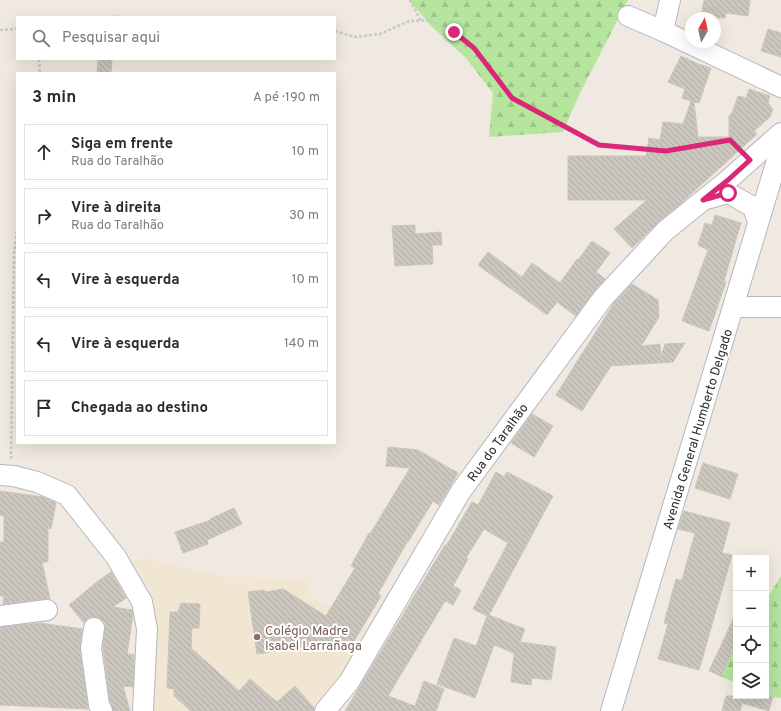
<!DOCTYPE html>
<html lang="pt">
<meta charset="utf-8">
<style>
body{margin:0;font-family:Overpass,sans-serif;background:#f2f2f3;color:#2b2b33}
.controls{position:absolute;right:12px;bottom:12px;display:grid;overflow:hidden;border-radius:0px;box-shadow:0 4px 16px #0002}
.controls button{width:36px;height:36px;display:grid;place-items:center;padding:0;border:0;border-bottom:1px solid #e1e1e2;background:#fff;color:#2b2b33;font:20px sans-serif}
.compass{position:absolute;left:685px;top:12px;width:36px;height:36px;border-radius:50%;background:#fff;box-shadow:0 4px 16px #0002;rotate:8deg}
.stop{position:absolute;width:12px;height:12px;margin:-9px;border:3px solid #db2777;border-radius:50%;background:#fff}
.stop.end{background:#db2777;border-color:#fff;box-shadow:0 1px 4px #0008}
.list{margin:0;padding:0;list-style:none}
h2{display:flex;justify-content:space-between;align-items:center;height:52px;margin:0;padding:0 16px;font-size:17px}
h2 small{font-size:13px;font-weight:400;color:#7c7c81}
.list li{display:grid;grid-template-columns:26px 1fr auto;gap:12px;align-items:center;box-sizing:border-box;height:56px;margin:0 8px 8px;padding:0 8px;border:1px solid #e1e1e2;border-radius:0px}
.list b{display:block;font-size:15px;white-space:nowrap}
.list p{margin:0;font-size:13px;white-space:nowrap;color:#7c7c81}
.list em{font-size:13px;font-style:normal;color:#7c7c81}
.icon{flex:none;width:22px;height:22px;fill:none;stroke:currentColor;stroke-width:2;stroke-linecap:round;stroke-linejoin:round}
.map{position:relative;flex:none;width:781px;height:711px;overflow:hidden}
.search{position:absolute;background:#fff;box-shadow:0 4px 16px #0002;left:16px;top:16px;width:320px;height:44px;display:flex;align-items:center;gap:10px;box-sizing:border-box;padding:0 14px;border-radius:0px;color:#7c7c81;font-size:15px}
.panel{position:absolute;background:#fff;box-shadow:0 4px 16px #0002;left:16px;top:72px;width:320px;height:372px;border-radius:0px}
.map>svg:first-child{display:block}
.education{fill:#f0e6d1}
.forest{fill:url(#forest-firs)}
.building{fill:url(#building-back-hatch);stroke:#cbc5ba}
.lines{fill:none;stroke-linecap:round;stroke-linejoin:round}
.minor-casing{stroke:#b4b7c1;stroke-width:22}
.path{stroke:#c9c9c9;stroke-width:2.5;stroke-dasharray:3 2;stroke-linecap:butt}
.minor{stroke:#fff;stroke-width:20}
.route{stroke:#db2777;stroke-width:5}
.education-dot{fill:#8d6e63;stroke:#fff;stroke-width:1.5}
.labels{text-anchor:middle;stroke-width:4;stroke-linejoin:round;paint-order:stroke}
.street-label{font-size:13px;fill:#2e2e2e;stroke:#fff}
.education-label{font-size:13px;fill:#785e54;stroke:#fff;text-anchor:start}
</style>
<div class="map">
<svg width="781" height="711" viewBox="0 0 781 711">
<defs>
<pattern id="forest-firs" width="22" height="20" patternUnits="userSpaceOnUse"><rect width="22" height="20" fill="#b6e59e"/><path d="M5 1l3.5 6h-7zM16 11l3.5 6h-7z" fill="#9dc588"/></pattern>
<pattern id="building-back-hatch" width="6" height="6" patternUnits="userSpaceOnUse"><rect width="6" height="6" fill="#cbc7bf"/><path d="M-1 5l2 2M0 0l6 6M5-1l2 2" fill="none" stroke="#afaba4"/></pattern>
</defs>
<rect width="100%" height="100%" fill="#efe9e1"/>
<!-- education -->
<path class="education" d="M146,558L224,577L306,579L311,596L365,630L357,644L360,647L348,667L322,700L309,711H153L152,701L155,601L132,560Z"/>
<!-- forest -->
<g class="forest">
<path d="M409,0H628L579,95L563,132L489,137L493,93L465,57L431,26Z"/>
<path d="M781,576V698L766,696V600Z"/>
<path d="M736,646V683L717,675Z"/>
</g>
<!-- building -->
<g class="building">
<path d="M704,0H750L748,16L726,13L725,18H701Z"/>
<path d="M768,29L781,33V57L761,51Z"/>
<path d="M681,56L698,64L711,68L699,103L694,102L698,137H729V116L732,113L738,96L746,98L749,89L770,96L768,103L773,109L770,117L754,131L757,134L679,205L658,222L632,248L614,229L647,200H568V156H646L649,138L660,140L663,122L683,124L691,101L682,98L685,89L668,82Z"/>
<path d="M98,59H112L111,73H97Z"/>
<path d="M715,215L741,223L724,281L726,282L709,331L682,321L708,250L698,245L705,223L712,225Z"/>
<path d="M415,225V234L441,232L442,245H432L433,264L395,266L392,226Z"/>
<path d="M592,241L610,253L596,272L605,279L594,291L576,316L557,302L547,315L478,265L488,252L522,277L532,263L560,283L577,259L578,260Z"/>
<path d="M632,284L658,300L659,317L641,346L660,344L661,356L665,344L685,343L673,362L611,366L582,411L556,395L614,303Z"/>
<path d="M532,414L553,426L534,457L511,443Z"/>
<path d="M388,447L418,450L458,473L439,505L433,501L408,542H407L378,594L381,596L353,643L348,640L257,654L248,592L263,590L266,592L283,589L326,616L355,568L351,566L369,533L370,534L410,468L386,466Z"/>
<path d="M703,463L738,474L730,499L695,488Z"/>
<path d="M496,472L504,477L507,472L553,496L489,615L525,629L520,642L556,647L551,680L532,678L531,685L511,682L514,653L494,645L475,698L437,684L454,638L476,646L487,616L473,609L508,543L484,529L466,558L468,559L453,586L461,590L453,605L445,601L388,696L415,706L424,681L444,689L436,711H345L445,545L446,546L472,502L478,505Z"/>
<path d="M0,491L43,497L56,503L51,529L48,528V562H42L50,599H46L3,604L4,596H0V542H4V516L0,515Z"/>
<path d="M234,508L242,524L207,540L208,544L183,553L175,532L211,520L210,519Z"/>
<path d="M684,511L730,523L722,553L732,555L699,670L658,659L668,624L664,623L676,579L682,580L695,533L678,529Z"/>
<path d="M111,572L126,598L113,607L132,610L133,615L127,654L134,655L133,687L123,686L130,711H113L110,702L103,648L105,630V623L101,619L95,617H89L85,621L84,623L69,605L98,581Z"/>
<path d="M181,603L200,604L199,628H192L191,648L239,691L250,679L277,702L295,686L314,708V711H191L174,696V689L167,688L170,612H178Z"/>
<path d="M736,613V643L721,676L709,671Z"/>
<path d="M40,623L82,629L80,650L88,709L0,705V627Z"/>
<path d="M726,696H773L769,711L742,703L740,711H722Z"/>
</g>
<g class="lines">
<defs>
<g id="minor">
<path d="M628,16L663,31L781,87"/>
<path d="M663,31L670,0"/>
<path d="M707,199L728,193L753,207L758,222"/>
<path d="M733,307H781"/>
<path d="M0,475L14,476L37,482L67,495L116,557L142,602L147,629L143,711"/>
<path d="M0,616L47,610"/>
<path d="M94,628L91,648L99,705L102,711"/>
<path d="M325,711L349,682L461,491L603,298L665,231L728,180L781,133"/>
<path d="M611,711L703,407L781,147"/>
</g>
</defs>
<!-- minor casing -->
<use href="#minor" class="minor-casing"/>
<!-- path -->
<g class="path">
<path d="M410,0L421,21"/>
<path d="M112,17H122"/>
<path d="M0,30L17,29"/>
<path d="M335,31L355,37L380,34L409,21L430,20L454,32L474,48L512,98L599,145L666,151L730,140L738,148"/>
<path d="M39,59L40,73"/>
<path d="M11,459L14,253L17,230"/>
</g>
<!-- minor -->
<use href="#minor" class="minor"/>
</g>
<g class="lines">
<!-- route -->
<path class="route" d="M454,32L474,48L512,98L599,145L666,151L730,140L750,160L728,180L703,200L728,193"/>
</g>
<!-- markers -->
<circle class="education-dot" cx="257" cy="637" r="4"/>
<g class="labels">
<!-- street labels -->
<g class="street-label">
<text transform="translate(697 429) rotate(-73)" y="5">Avenida General Humberto Delgado</text>
<text transform="translate(497 442) rotate(-54)" y="5">Rua do Taralhão</text>
</g>
<!-- education labels -->
<g class="education-label">
<text x="265" y="635">Colégio Madre<tspan x="265" dy="15">Isabel Larrañaga</tspan></text>
</g>
</g>
</svg>
<div class="controls">
<button>+</button>
<button>−</button>
<button><svg class="icon" aria-label="locate" viewBox="0 0 24 24"><circle cx="12" cy="12" r="6"/><path d="M12 2v4M12 18v4M2 12h4M18 12h4"/></svg></button>
<button><svg class="icon" aria-label="layers" viewBox="0 0 24 24"><path d="M12 4l9 5-9 5-9-5zM3 14l9 5 9-5"/></svg></button>
</div>
<svg class="compass" viewBox="-18 -18 36 36"><path d="M0-13l5 13h-10z" fill="#e53935"/><path d="M0 13l5-13h-10z" fill="#7c7c81"/></svg>
<div class="stop" style="left:728px;top:193px"></div>
<div class="stop end" style="left:454px;top:32px"></div>
<div class="search"><svg class="icon" aria-label="search" viewBox="0 0 24 24"><circle cx="10" cy="10" r="6"/><path d="M15 15l6 6"/></svg>Pesquisar aqui</div>
<section class="panel">
<h2>3 min<small>A pé · 190 m</small></h2>
<ul class="list">
<li><svg class="icon" aria-label="ahead" viewBox="0 0 24 24"><path d="M12 20V5M6 11l6-6 6 6"/></svg><div><b>Siga em frente</b><p>Rua do Taralhão</p></div><em>10 m</em></li>
<li><svg class="icon" aria-label="right" viewBox="0 0 24 24"><path d="M7 20v-9h11M14 6l5 5-5 5"/></svg><div><b>Vire à direita</b><p>Rua do Taralhão</p></div><em>30 m</em></li>
<li><svg class="icon" aria-label="left" viewBox="0 0 24 24"><path d="M17 20v-9H6M10 6l-5 5 5 5"/></svg><div><b>Vire à esquerda</b></div><em>10 m</em></li>
<li><svg class="icon" aria-label="left" viewBox="0 0 24 24"><path d="M17 20v-9H6M10 6l-5 5 5 5"/></svg><div><b>Vire à esquerda</b></div><em>140 m</em></li>
<li><svg class="icon" aria-label="arrive" viewBox="0 0 24 24"><path d="M6 21V4h12l-3 4 3 4H6"/></svg><div><b>Chegada ao destino</b></div></li>
</ul>
</section>
</div>
